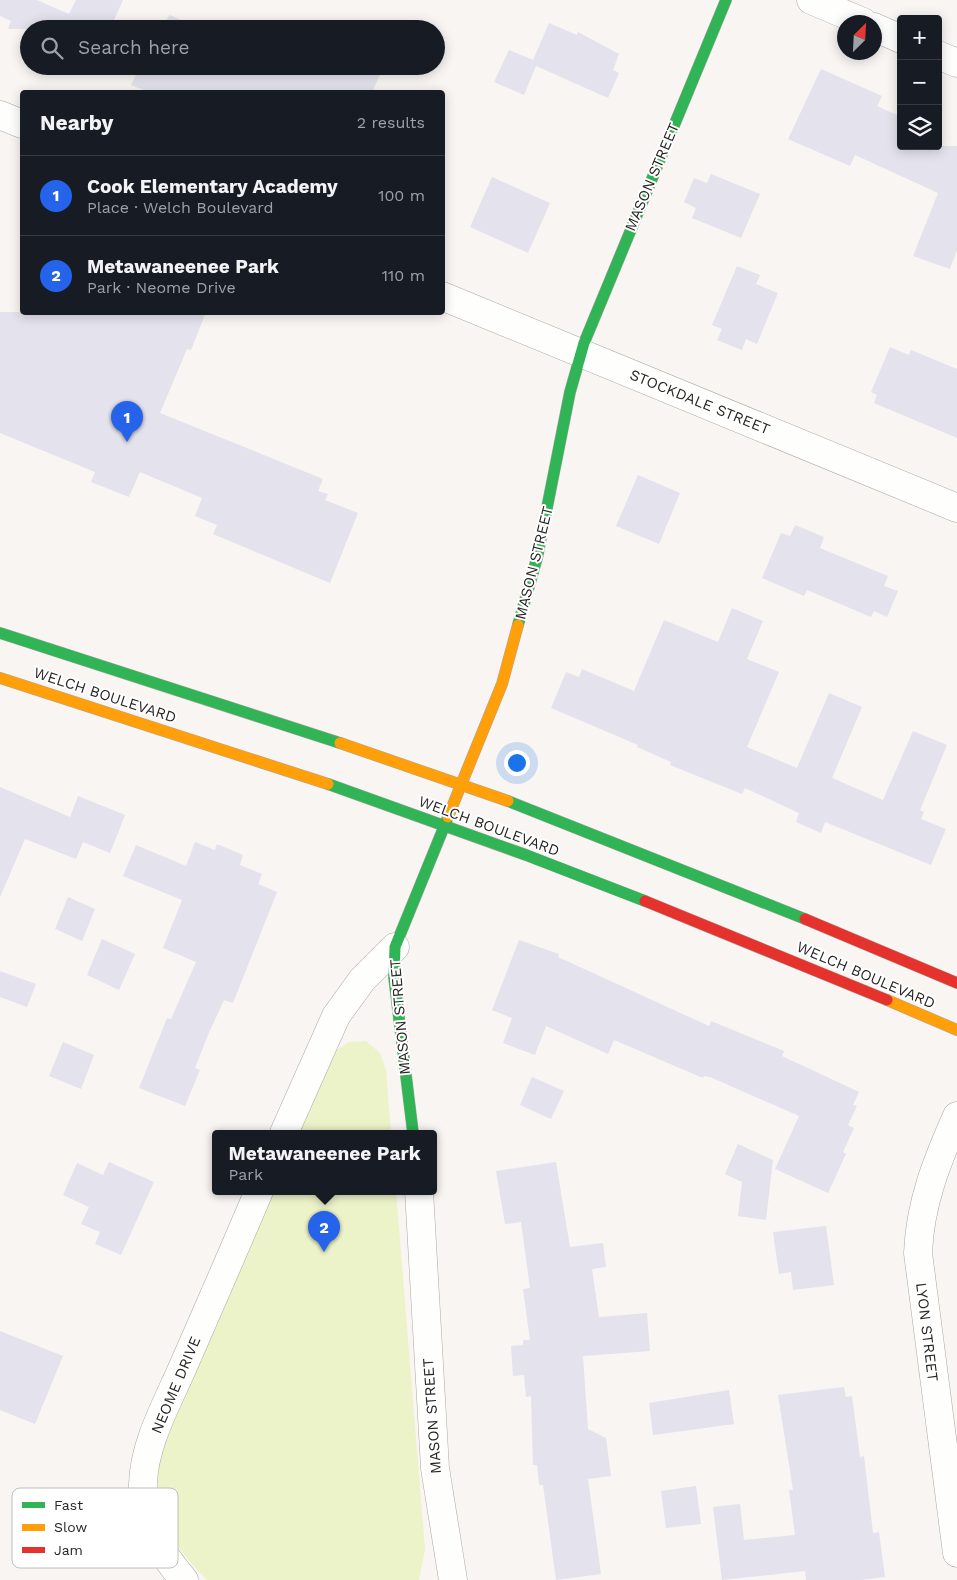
<!DOCTYPE html>
<meta charset="utf-8">
<style>
body{margin:0;font-family:"Work Sans",sans-serif;background:#20242c;color:#f1f3f6}
.controls{position:absolute;right:15px;top:15px;display:grid;overflow:hidden;border-radius:5px;box-shadow:0 2px 12px #0003}
.controls button{width:45px;height:45px;display:grid;place-items:center;padding:0;border:0;border-bottom:1px solid #363941;background:#171b24;color:#f1f3f6;font:25px sans-serif}
.compass{position:absolute;left:837px;top:15px;width:45px;height:45px;border-radius:50%;background:#171b24;box-shadow:0 2px 12px #0003;rotate:24deg}
.you{position:absolute;left:516px;top:762px;width:18px;height:18px;margin:-12px;border:4px solid #fff;border-radius:50%;background:#1a73e8;box-shadow:0 0 0 8px #1a73e833}
.badge{display:grid;place-items:center;width:32px;height:32px;border-radius:50%;background:#2563eb;color:#fff;font-size:16px;font-weight:700}
.pin{position:absolute;translate:-50% -41px;filter:drop-shadow(0 1px 2px #0008)}
.pin::after{content:'';position:absolute;top:26px;width:18px;height:15px;background:inherit;clip-path:polygon(0 0,100% 0,50% 100%)}
.popup{position:absolute;left:212px;top:1130px;width:225px;height:65px;box-sizing:border-box;display:grid;place-content:center;border-radius:5px;background:#171b24;filter:drop-shadow(0 1px 4px #0005);font-size:16px;white-space:nowrap;color:#9ea1a6}
.popup b{font-size:19px;color:#f1f3f6}
.popup::after{content:'';position:absolute;left:50%;top:100%;margin-left:-10px;border:10px solid transparent;border-top-color:#171b24}
.list{margin:0;padding:0;list-style:none}
h2{display:flex;justify-content:space-between;align-items:center;height:65px;margin:0;padding:0 20px;font-size:21px}
h2 small{font-size:16px;font-weight:400;color:#9ea1a6}
.list li{display:grid;grid-template-columns:32px 1fr auto;gap:15px;align-items:center;box-sizing:border-box;height:80px;padding:0 20px;border-top:1px solid #363941}
.list b{display:block;font-size:19px;white-space:nowrap}
.list p{margin:0;font-size:16px;white-space:nowrap;color:#9ea1a6}
.list em{font-size:16px;font-style:normal;color:#9ea1a6}
.icon{flex:none;width:28px;height:28px;fill:none;stroke:currentColor;stroke-width:2;stroke-linecap:round;stroke-linejoin:round}
.map{position:relative;flex:none;width:957px;height:1580px;overflow:hidden}
.search{position:absolute;background:#171b24;box-shadow:0 2px 12px #0003;left:20px;top:20px;width:425px;height:55px;display:flex;align-items:center;gap:12px;box-sizing:border-box;padding:0 18px;border-radius:28px;color:#9ea1a6;font-size:19px}
.panel{position:absolute;background:#171b24;box-shadow:0 2px 12px #0003;left:20px;top:90px;width:425px;height:225px;border-radius:5px}
.map>svg:first-child{display:block}
.green{fill:#edf3c8}
.building{fill:#e4e2ec}
.lines{fill:none;stroke-linecap:round;stroke-linejoin:round}
.street-casing{stroke:#aba8a6;stroke-width:29}
.fast-casing{stroke:#aba8a6;stroke-width:12}
.slow-casing{stroke:#aba8a6;stroke-width:12}
.jam-casing{stroke:#aba8a6;stroke-width:12}
.street{stroke:#fefefd;stroke-width:28}
.fast{stroke:#30b455;stroke-width:11}
.slow{stroke:#ff9f0a;stroke-width:11}
.jam{stroke:#e5322d;stroke-width:11}
.labels{text-anchor:middle;stroke-width:4;stroke-linejoin:round;paint-order:stroke}
.street-label{font-size:15px;fill:#282624;stroke:#fff}
.key{fill:#fff;stroke:#bebebd;stroke-width:1}
.key-label{font-size:14px;fill:#282624}
</style>
<div class="map">
<svg width="957" height="1580" viewBox="0 0 957 1580">
<rect width="100%" height="100%" fill="#f9f5f2"/>
<!-- green -->
<g class="green">
<path d="M366,1041L380,1053L386,1070L391,1133H299L334,1052L349,1042Z"/>
<path d="M273,1191H396L425,1549L419,1580H207C160,1534 148,1498 166,1434Z"/>
</g>
<!-- building -->
<g class="building">
<path d="M0,0H37L69,14L76,0H123L110,29H8L11,21L0,16Z"/>
<path d="M170,15L201,29H159Z"/>
<path d="M549,23L577,35L578,32L619,54L613,70L619,73L608,98L536,66L524,95L494,82L509,50L533,60Z"/>
<path d="M140,66H384L372,92H149L131,85Z"/>
<path d="M821,69L882,96L877,106L901,117V146H957V250L950,269L913,256L938,193L855,155L850,166L788,139Z"/>
<path d="M711,174L760,194L741,238L692,218L696,208L684,202L694,178L707,183Z"/>
<path d="M492,177L550,203L528,253L470,227Z"/>
<path d="M737,266L760,275L756,284L778,293L757,344L746,339L742,350L717,340L722,329L712,325Z"/>
<path d="M0,312H206L191,350L187,349L160,413L323,479L318,491L328,494L325,500L358,513L330,583L213,534L217,525L195,516L202,498L140,472L129,497L91,482L95,472L0,433Z"/>
<path d="M890,347L909,355L911,350L957,369V438L874,403L877,395L871,392Z"/>
<path d="M638,475L680,493L659,544L616,526Z"/>
<path d="M795,525L824,537L820,548L888,576L884,586L898,591L887,617L874,611L871,617L807,590L804,596L762,578L781,533L790,536Z"/>
<path d="M732,608L763,621L747,659L779,672L747,747L797,768L829,693L862,707L832,778L883,800L913,731L947,745L920,810L924,812L921,819L946,829L931,865L825,822L821,833L796,822L799,813L745,788L742,794L670,765L671,762L637,747L638,745L551,708L566,672L579,677L582,669L634,691L664,620L718,642Z"/>
<path d="M0,787L70,817L78,796L125,815L110,853L83,842L76,859L25,839L0,897Z"/>
<path d="M195,842L215,850L217,844L243,855L240,865L262,874L258,884L277,892L233,1003L224,1000L208,1035L195,1068L200,1070L185,1106L139,1088L167,1018L171,1019L196,962L163,948L182,900L123,876L136,845L186,866Z"/>
<path d="M68,897L95,909L82,941L55,929Z"/>
<path d="M102,939L135,954L119,990L87,975Z"/>
<path d="M519,940L559,954L558,957L709,1026L711,1021L784,1051L782,1056L859,1092L853,1105L857,1106L848,1125L854,1128L843,1152L846,1154L828,1193L775,1169L799,1116L710,1077L704,1076L703,1078L614,1040L608,1054L546,1026L535,1055L503,1043L512,1018L492,1010Z"/>
<path d="M0,971L36,984L27,1007L0,997Z"/>
<path d="M63,1042L94,1055L81,1089L49,1076Z"/>
<path d="M532,1077L564,1091L551,1119L520,1105Z"/>
<path d="M738,1144L773,1160L766,1220L738,1216L742,1182L725,1174Z"/>
<path d="M109,1162L154,1182L121,1255L95,1244L100,1232L81,1224L89,1207L63,1195L77,1163L103,1175Z"/>
<path d="M556,1162L570,1247L603,1243L606,1267L592,1269L599,1317L647,1313L650,1351L583,1356L588,1429L606,1438L611,1476L588,1479L601,1574L556,1580L543,1485H539L537,1465H533L531,1396L526,1397L524,1375L513,1376L511,1346L523,1345V1340H530L523,1289L530,1288L521,1222L505,1224L496,1171Z"/>
<path d="M826,1226L834,1285L793,1290L791,1272L779,1274L773,1232Z"/>
<path d="M0,1331L63,1356L35,1424L0,1410Z"/>
<path d="M844,1387L846,1397L852,1396L860,1457L864,1456L873,1533L879,1532L885,1577L861,1580H806L805,1571L722,1580L713,1507L740,1504L744,1540L795,1535L789,1490H793L778,1395Z"/>
<path d="M729,1390L734,1424L653,1435L649,1403Z"/>
<path d="M696,1486L701,1524L666,1528L661,1491Z"/>
</g>
<g class="lines">
<defs>
<g id="street">
<path d="M811,0L863,22"/>
<path d="M874,27L901,39"/>
<path d="M938,55L957,63"/>
<path d="M0,115L22,124"/>
<path d="M442,296L957,508"/>
<path d="M957,1116C937,1161 920,1203 918,1253L957,1553"/>
<path d="M284,1133L336,1016L362,980L395,947"/>
<path d="M419,1191L435,1468L453,1580"/>
<path d="M184,1580C160,1552 142,1523 143,1484C144,1442 169,1400 185,1362C210,1305 235,1248 259,1191"/>
</g>
<g id="fast">
<path d="M518,625L537,558L570,392L584,343L726,0"/>
<path d="M0,633L340,743"/>
<path d="M328,784L526,855L645,901"/>
<path d="M508,801L805,919"/>
<path d="M413,1133L394,977L395,947L448,817"/>
</g>
<g id="slow">
<path d="M0,678L328,784"/>
<path d="M340,743L508,801"/>
<path d="M448,817L502,684L518,625"/>
<path d="M887,1000L957,1030"/>
</g>
<g id="jam">
<path d="M645,901L887,1000"/>
<path d="M805,919L957,983"/>
</g>
</defs>
<!-- street casing -->
<use href="#street" class="street-casing"/>
<!-- fast casing -->
<use href="#fast" class="fast-casing"/>
<!-- slow casing -->
<use href="#slow" class="slow-casing"/>
<!-- jam casing -->
<use href="#jam" class="jam-casing"/>
<!-- street -->
<use href="#street" class="street"/>
<!-- fast -->
<use href="#fast" class="fast"/>
<!-- slow -->
<use href="#slow" class="slow"/>
<!-- jam -->
<use href="#jam" class="jam"/>
</g>
<g class="labels">
<!-- street labels -->
<g class="street-label">
<text transform="translate(652 177) rotate(-67)" y="5">MASON STREET</text>
<text transform="translate(700 402) rotate(22)" y="5">STOCKDALE STREET</text>
<text transform="translate(534 563) rotate(-76)" y="5">MASON STREET</text>
<text transform="translate(105 695) rotate(18)" y="5">WELCH BOULEVARD</text>
<text transform="translate(489 826) rotate(20)" y="5">WELCH BOULEVARD</text>
<text transform="translate(866 975) rotate(23)" y="5">WELCH BOULEVARD</text>
<text transform="translate(400 1017) rotate(-95)" y="5">MASON STREET</text>
<text transform="translate(927 1332) rotate(83)" y="5">LYON STREET</text>
<text transform="translate(176 1385) rotate(-67)" y="5">NEOME DRIVE</text>
<text transform="translate(432 1416) rotate(-94)" y="5">MASON STREET</text>
</g>
</g>
<!-- legend -->
<rect x="12" y="1488" width="166" height="80" rx="8" class="key"/>
<rect x="22" y="1502" width="23" height="6" fill="#30b455"/>
<rect x="22" y="1524" width="23" height="7" fill="#ff9f0a"/>
<rect x="22" y="1547" width="23" height="6" fill="#e5322d"/>
<g class="key-label">
<text x="54" y="1510">Fast</text>
<text x="54" y="1532">Slow</text>
<text x="54" y="1555">Jam</text>
</g>
</svg>
<div class="controls">
<button>+</button>
<button>−</button>
<button><svg class="icon" aria-label="layers" viewBox="0 0 24 24"><path d="M12 4l9 5-9 5-9-5zM3 14l9 5 9-5"/></svg></button>
</div>
<svg class="compass" viewBox="-18 -18 36 36"><path d="M0-13l5 13h-10z" fill="#e53935"/><path d="M0 13l5-13h-10z" fill="#9ea1a6"/></svg>
<div class="you"></div>
<div class="pin badge" style="left:127px;top:442px">1</div>
<div class="pin badge" style="left:324px;top:1252px">2</div>
<div class="popup"><b>Metawaneenee Park</b>Park</div>
<div class="search"><svg class="icon" aria-label="search" viewBox="0 0 24 24"><circle cx="10" cy="10" r="6"/><path d="M15 15l6 6"/></svg>Search here</div>
<section class="panel">
<h2>Nearby<small>2 results</small></h2>
<ul class="list">
<li><span class="badge">1</span><div><b>Cook Elementary Academy</b><p>Place · Welch Boulevard</p></div><em>100 m</em></li>
<li><span class="badge">2</span><div><b>Metawaneenee Park</b><p>Park · Neome Drive</p></div><em>110 m</em></li>
</ul>
</section>
</div>
